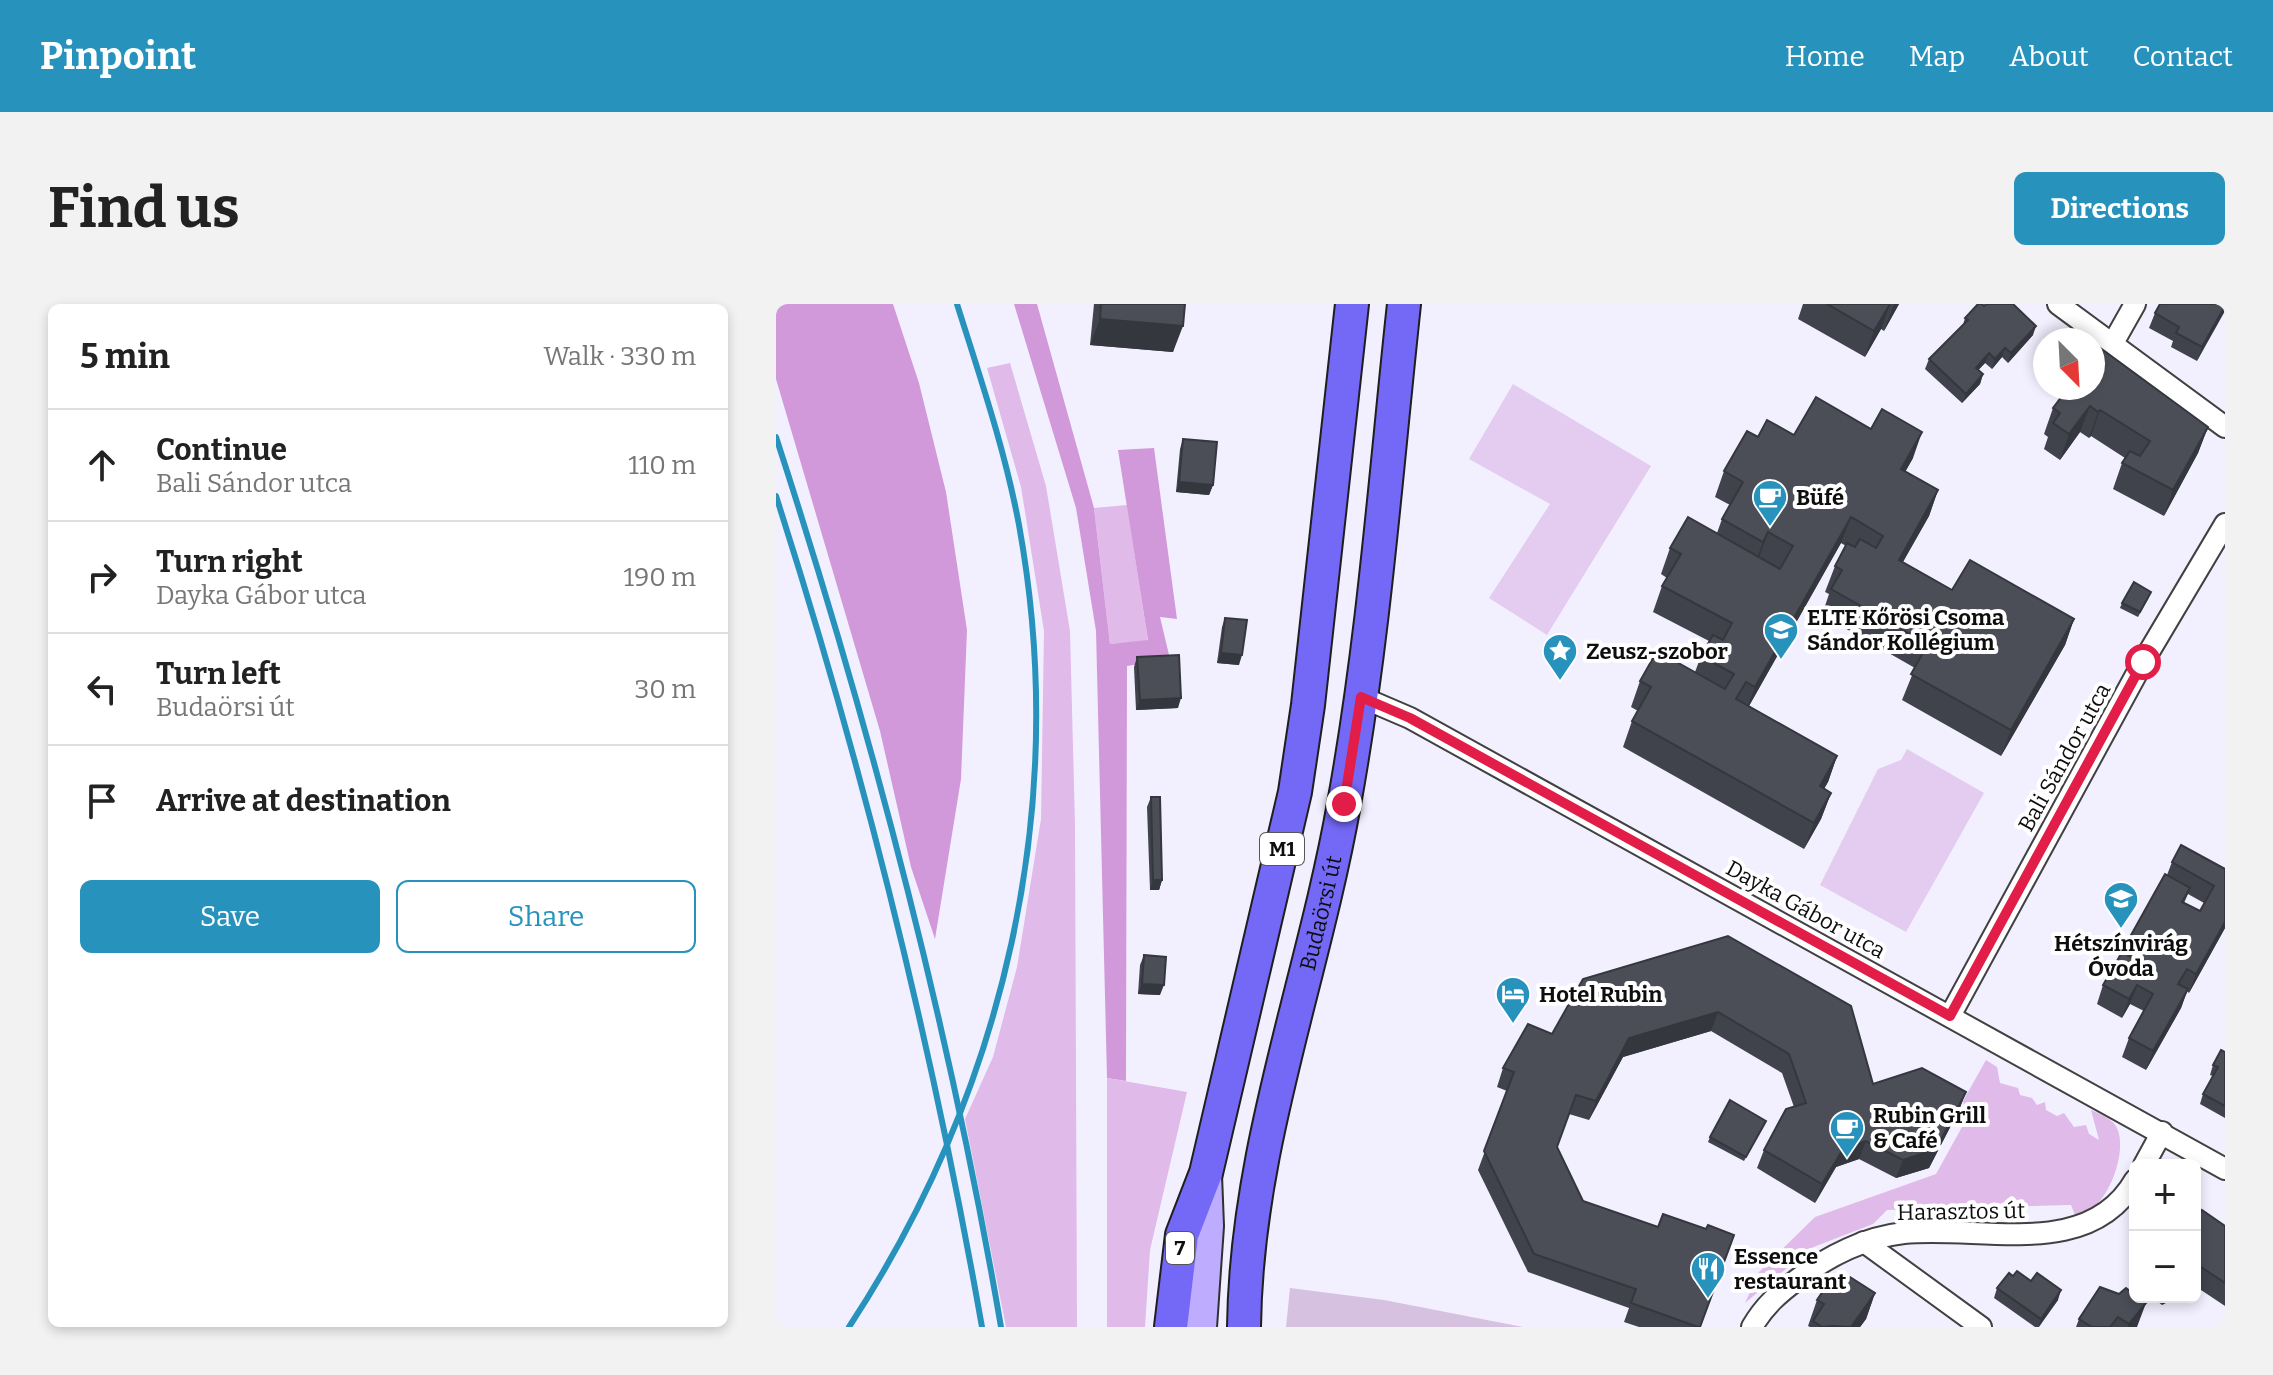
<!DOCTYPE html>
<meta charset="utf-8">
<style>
body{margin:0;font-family:Bitter,serif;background:#f2f2f2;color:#222}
.controls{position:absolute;right:24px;bottom:24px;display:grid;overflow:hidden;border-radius:12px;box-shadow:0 4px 12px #0003}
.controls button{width:72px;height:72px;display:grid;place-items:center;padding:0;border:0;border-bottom:2px solid #e0e0e0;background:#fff;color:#222;font:40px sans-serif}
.compass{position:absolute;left:1257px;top:24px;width:72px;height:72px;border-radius:50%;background:#fff;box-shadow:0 4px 12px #0003;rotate:156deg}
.stop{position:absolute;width:24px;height:24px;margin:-18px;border:6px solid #e11d48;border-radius:50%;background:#fff}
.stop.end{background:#e11d48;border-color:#fff;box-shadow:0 2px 8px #0008}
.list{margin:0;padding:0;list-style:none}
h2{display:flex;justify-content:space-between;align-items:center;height:104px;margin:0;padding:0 32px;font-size:34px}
h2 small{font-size:26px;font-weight:400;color:#767676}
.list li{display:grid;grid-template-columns:52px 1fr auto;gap:24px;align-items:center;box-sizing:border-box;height:112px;padding:0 32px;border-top:2px solid #e0e0e0}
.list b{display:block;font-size:30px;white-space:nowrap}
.list p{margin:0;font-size:26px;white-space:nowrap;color:#767676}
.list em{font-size:26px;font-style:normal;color:#767676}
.actions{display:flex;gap:16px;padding:24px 32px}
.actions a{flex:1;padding:18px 0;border:2px solid #2793bd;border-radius:12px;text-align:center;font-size:28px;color:#2793bd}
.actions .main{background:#2793bd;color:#fff}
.icon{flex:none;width:44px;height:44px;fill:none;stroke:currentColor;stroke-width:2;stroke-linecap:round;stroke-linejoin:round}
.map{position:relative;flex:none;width:1449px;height:1023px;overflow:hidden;border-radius:12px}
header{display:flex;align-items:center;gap:48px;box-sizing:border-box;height:112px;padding:0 40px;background:#2793bd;color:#fff}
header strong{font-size:38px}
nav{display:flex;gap:44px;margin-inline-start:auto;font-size:28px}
.intro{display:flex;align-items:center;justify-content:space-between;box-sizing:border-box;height:192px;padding:0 48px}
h1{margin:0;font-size:56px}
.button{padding:20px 36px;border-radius:12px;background:#2793bd;color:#fff;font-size:28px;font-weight:700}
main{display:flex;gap:48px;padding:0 48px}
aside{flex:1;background:#fff;border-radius:12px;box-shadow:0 4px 12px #0003}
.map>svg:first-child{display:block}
.green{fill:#e0bae9}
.forest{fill:#d299da}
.cemetery{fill:#d6c1e1}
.pitch{fill:#e4cbf0}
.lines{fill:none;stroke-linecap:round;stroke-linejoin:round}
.minor-casing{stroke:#414141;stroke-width:24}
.secondary-casing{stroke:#303030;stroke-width:34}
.primary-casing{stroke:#1f1f1f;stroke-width:36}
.minor{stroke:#fff;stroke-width:20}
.secondary{stroke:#beacfe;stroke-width:30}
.primary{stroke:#7468f7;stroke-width:32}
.rail{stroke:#2793bd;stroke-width:6}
.wall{fill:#40434b;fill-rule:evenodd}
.shaded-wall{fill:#34373d}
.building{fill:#4b4e57;stroke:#34373d;stroke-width:2}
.route{stroke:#e11d48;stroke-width:10}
.labels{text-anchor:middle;stroke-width:8;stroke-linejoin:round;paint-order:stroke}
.shield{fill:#fff;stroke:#565656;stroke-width:2}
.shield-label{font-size:20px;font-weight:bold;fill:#0e0e0e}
.poi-label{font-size:22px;font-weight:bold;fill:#0e0e0e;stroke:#fff;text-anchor:start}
.street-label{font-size:22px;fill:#0e0e0e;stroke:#fff}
</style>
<header>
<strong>Pinpoint</strong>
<nav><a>Home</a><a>Map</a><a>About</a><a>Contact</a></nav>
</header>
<div class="intro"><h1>Find us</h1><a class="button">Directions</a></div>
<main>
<aside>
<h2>5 min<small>Walk · 330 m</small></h2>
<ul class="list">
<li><svg class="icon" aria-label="ahead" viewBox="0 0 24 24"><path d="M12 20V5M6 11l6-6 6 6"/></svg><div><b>Continue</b><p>Bali Sándor utca</p></div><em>110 m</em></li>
<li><svg class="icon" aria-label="right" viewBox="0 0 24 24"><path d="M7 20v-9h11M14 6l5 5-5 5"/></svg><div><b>Turn right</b><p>Dayka Gábor utca</p></div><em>190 m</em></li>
<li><svg class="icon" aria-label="left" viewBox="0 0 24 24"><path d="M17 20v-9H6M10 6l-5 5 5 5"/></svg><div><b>Turn left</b><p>Budaörsi út</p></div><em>30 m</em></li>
<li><svg class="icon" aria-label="arrive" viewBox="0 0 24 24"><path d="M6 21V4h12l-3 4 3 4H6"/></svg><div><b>Arrive at destination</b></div></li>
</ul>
<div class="actions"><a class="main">Save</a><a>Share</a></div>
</aside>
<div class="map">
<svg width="1449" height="1023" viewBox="0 0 1449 1023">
<rect width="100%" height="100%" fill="#f2f0ff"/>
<!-- green -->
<g class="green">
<path d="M234,59L270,182L294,327L299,521L301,1023H230L189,815L217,753L241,663L265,515L268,327L245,183L211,64Z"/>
<path d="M351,201L372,337L334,340L318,204Z"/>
<path d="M1210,756L1221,763L1224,779L1242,784L1244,791L1256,794L1261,801L1269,798L1270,806L1281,812L1288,809L1298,823L1310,821L1313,830L1323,836L1315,806C1324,810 1337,815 1341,824C1353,849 1329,912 1299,911L1295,901L1111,906L1097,920L1035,944L969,999L983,968L1039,913L1160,870L1191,814L1187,797Z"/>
<path d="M331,774L411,788L374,946L369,1023H331Z"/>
</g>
<!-- forest -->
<g class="forest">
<path d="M0,0H117L143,79L170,188L191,326L185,475L159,635L135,563L104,427L0,75Z"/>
<path d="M238,0H261L318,204L334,340L372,336L342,146L378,144L401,315L384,313L394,355L351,362L350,777L331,774L320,327L300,204Z"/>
</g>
<!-- cemetery -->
<path class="cemetery" d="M514,984L608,996L747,1023H510Z"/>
<!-- pitch -->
<g class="pitch">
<path d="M737,80L875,162L771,331L713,294L774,200L693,155Z"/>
<path d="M1131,445L1208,489L1130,628L1044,581L1102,465L1125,456Z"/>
</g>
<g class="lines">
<defs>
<g id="minor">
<path d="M1282,0L1449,123"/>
<path d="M1337,39L1359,0"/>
<path d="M585,393L634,414L1449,865"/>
<path d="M1174,712L1367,358L1449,220"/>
<path d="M1368,861L1386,828"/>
<path d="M1088,938L1205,1023"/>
<path d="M976,1023C988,1002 1003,989 1022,975C1052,952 1090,933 1128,929C1205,921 1313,957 1359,876"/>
</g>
<path id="secondary" d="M425,1023L432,922L430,871"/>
<g id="primary">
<path d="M395,1023L406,931L430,869L519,488L532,401L576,0"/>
<path id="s1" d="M468,1023C470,843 537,675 568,500C598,335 610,166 628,0"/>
</g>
</defs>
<!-- minor casing -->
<use href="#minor" class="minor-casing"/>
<!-- secondary casing -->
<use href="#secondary" class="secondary-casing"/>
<!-- primary casing -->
<use href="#primary" class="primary-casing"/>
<!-- minor -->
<use href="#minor" class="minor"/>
<!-- secondary -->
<use href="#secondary" class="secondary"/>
<!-- primary -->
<use href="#primary" class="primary"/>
<!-- rail -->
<g class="rail">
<path d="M0,133C95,425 173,720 225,1023"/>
<path d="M0,192C88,466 156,740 206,1023"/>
<path d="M73,1023C229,785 294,503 243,221C229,146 204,73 181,0"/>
</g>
</g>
<!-- wall -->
<g class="wall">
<path d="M318,0H409L397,48L314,41Z"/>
<path d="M1027,0H1123L1108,27L1105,25L1089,53L1022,15Z"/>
<path d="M1449,0L1421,57L1395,43L1397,37L1373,24L1379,9Z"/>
<path d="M1189,14L1257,31L1232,59L1226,53L1216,65L1209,59L1202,66L1207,70L1204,80L1186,99L1149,65L1153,55L1187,21Z"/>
<path d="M1290,84H1317L1432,123L1422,149L1388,212L1337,185L1346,159L1349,154L1315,132L1313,134L1304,128L1284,156L1268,145L1272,133L1268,130L1277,104L1288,90Z"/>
<path d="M1018,131L1137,154L1129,168L1162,186L1153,212L1127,258L1176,286L1298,315L1289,341L1225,452L1126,396L1139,364L1046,311L1053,290L1049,288L1059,262L1070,242L1065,239L973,402L1061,452L1052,478L1048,485L1055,489L1045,515L1028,545L847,443L856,417L862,407L855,403L864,377L919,368L925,352L933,337L877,308L886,282L891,274L885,270L894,244L941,229L946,215L954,201L939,193L948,167L982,133Z"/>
<path d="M407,135L437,181L433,191L400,188L404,145Z"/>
<path d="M1373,293L1362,313L1344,304L1346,299Z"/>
<path d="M449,314L463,361L441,359L446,323Z"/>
<path d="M361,353L402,404L360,406L358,363Z"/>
<path d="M375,493L386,576L383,586H374L371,503Z"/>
<path d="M1396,558L1449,565V624L1413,689L1411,687L1405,704L1370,766L1346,753L1353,734L1368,707L1354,700L1346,714L1321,700L1327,681L1348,649L1354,633L1391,571ZM1412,590L1428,599L1424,607L1408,599Z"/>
<path d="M952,632L1097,780L1190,788L1183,806L1153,864L1120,874L1083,855L1060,863L1039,899L981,864L988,846L1018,803L1006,769L935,727L847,753L813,816L793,810L781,843L807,897L924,1023H863L848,1018L853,1004L752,968L702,866L731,787L721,783L727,764L776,730Z"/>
<path d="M368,651L384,691L362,690L364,661Z"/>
<path d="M1449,748V814L1424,800L1427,790L1437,772L1434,771L1437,761Z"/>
<path d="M990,817L968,857L932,838L934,833Z"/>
<path d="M1419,917L1449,922V1002L1419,982Z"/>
<path d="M1237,972L1282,996L1263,1023H1259L1218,994L1221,984Z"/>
<path d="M1324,983L1361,1023H1300L1303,1015Z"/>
<path d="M1066,985L1099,989L1090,1015L1084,1023H1034L1032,1022L1041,996Z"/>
<path d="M1381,993H1394L1393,997L1386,1001L1381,997Z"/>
</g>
<!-- shaded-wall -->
<g class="shaded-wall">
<path d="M1114,0L1105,25L1089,53L1098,27Z"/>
<path d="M1118,0H1123L1108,27Z"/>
<path d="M1449,2V7L1421,57L1426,43Z"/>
<path d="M324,15L407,22L397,48L314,41Z"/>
<path d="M1260,22L1257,31L1232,59L1235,49Z"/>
<path d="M1229,44L1226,53L1216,65L1219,55Z"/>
<path d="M1213,49L1209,59L1196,73L1200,64Z"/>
<path d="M1207,70L1204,80L1186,99L1190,90Z"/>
<path d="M1314,102L1304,128L1284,156L1293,130Z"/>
<path d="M1324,106L1315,132L1313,134L1322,108Z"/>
<path d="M1432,123L1422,149L1388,212L1397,186Z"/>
<path d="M1146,128L1137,154L1116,191L1125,165Z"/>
<path d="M403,178L437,181L433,191L400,188Z"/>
<path d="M1162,186L1153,212L1113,282L1123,256Z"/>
<path d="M1075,213L1065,239L969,409L979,383Z"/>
<path d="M992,228L983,254L977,264L987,238Z"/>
<path d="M1298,315L1289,341L1225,452L1235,426Z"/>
<path d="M445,349L466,351L463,361L441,359Z"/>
<path d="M405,394L402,404L360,406L364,396Z"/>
<path d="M1061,452L1052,478L1034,508L1044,482Z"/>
<path d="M1055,489L1045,515L1028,545L1038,519Z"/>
<path d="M377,576H386L383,586H374Z"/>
<path d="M1449,618V624L1413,689L1420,670Z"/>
<path d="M366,680L388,681L384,691L362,690Z"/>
<path d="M1361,681L1354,700L1346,714L1353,695Z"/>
<path d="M1412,685L1405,704L1370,766L1377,747Z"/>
<path d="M942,708L935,727L847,753L813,816L820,797L853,734Z"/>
<path d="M1190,788L1183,806L1153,864L1120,874L1127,856Z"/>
<path d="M1090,837L1083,855L1060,863L1039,899L1046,880L1067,845Z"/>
<path d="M1285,986L1282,996L1262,1023L1265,1015Z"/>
<path d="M1099,989L1090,1015L1084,1023H1075Z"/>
<path d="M1394,993L1393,997L1386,1001L1388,996Z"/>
<path d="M1370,999L1361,1023H1352L1353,1020Z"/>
</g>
<!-- building -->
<g class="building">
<path d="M325,0H409L407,22L324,15Z"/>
<path d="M1051,0H1114L1098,27Z"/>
<path d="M1202,0H1206L1208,2L1210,0H1237L1260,22L1235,49L1229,44L1219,55L1213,49L1200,64L1207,70L1190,90L1153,55L1192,16L1189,14Z"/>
<path d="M1384,0H1449V2L1426,43L1400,29L1403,23L1379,9Z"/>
<path d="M1323,43L1432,123L1397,186L1346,159L1354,147L1364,152L1374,137L1324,106L1322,108L1314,102L1293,130L1277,119L1284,109L1277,104L1292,84H1317V52Z"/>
<path d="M1040,93L1095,125L1106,105L1146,128L1125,165L1162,186L1123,256L1176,286L1194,256L1298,315L1235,426L1135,370L1152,340L1055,285L1066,266L1059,262L1071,239L1079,243L1084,235L1100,244L1107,232L1075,213L979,383L970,378L960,395L1061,452L1044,482L1055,489L1038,519L856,417L875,383L864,377L881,347L949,385L958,370L925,352L937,331L947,336L956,319L886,282L905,250L894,244L912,213L1004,265L1017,242L992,228L987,238L946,215L967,178L948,167L971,127L982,133L991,116L1018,131Z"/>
<path d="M407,135L441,138L437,181L403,178Z"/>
<path d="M1358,278L1375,288L1364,308L1346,299Z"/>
<path d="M449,314L471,316L466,351L445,349Z"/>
<path d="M403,351L405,394L364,396L361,353Z"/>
<path d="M375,493H384L386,576H377Z"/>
<path d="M1405,541L1449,565V618L1420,670L1411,665L1402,680L1412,685L1377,747L1353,734L1377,690L1361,681L1353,695L1327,681L1346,648L1358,655L1366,640L1354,633L1389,570L1414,584L1406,598L1424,607L1438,582L1396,558Z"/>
<path d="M952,632L1075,702L1097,780L1146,764L1190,788L1160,845L1127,856L1090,837L1067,845L1046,880L988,846L1010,805L1030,799L1013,750L942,708L853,734L820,797L800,791L781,843L807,897L882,923L887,910L930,925L932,921L958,931L924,1023H922L855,999L860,985L758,950L708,847L738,768L727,764L752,720L776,730L807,675Z"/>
<path d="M368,651L390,653L388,681L366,680Z"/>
<path d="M1445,746L1449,748V802L1427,790L1442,763L1437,761Z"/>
<path d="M954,796L990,817L970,853L934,833Z"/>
<path d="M1426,906L1449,922V979L1419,959V917Z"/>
<path d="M1241,967L1255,977L1261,969L1285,986L1265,1015L1221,984L1233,969L1237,972Z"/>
<path d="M1074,973L1099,989L1075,1023L1056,1022L1046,1023L1037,1017L1048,1000L1041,996L1054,977L1066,985Z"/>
<path d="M1324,983L1343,990L1350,984L1359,991V993H1362L1370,999L1353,1020L1342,1013L1334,1023H1316L1303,1015Z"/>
</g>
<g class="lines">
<!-- route -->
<path class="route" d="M568,500L585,393L634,414L1174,712L1367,358"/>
</g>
<!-- icons -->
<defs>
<symbol id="cafe-pin" viewBox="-11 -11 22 30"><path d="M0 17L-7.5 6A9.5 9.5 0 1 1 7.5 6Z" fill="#2793bd" stroke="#fff"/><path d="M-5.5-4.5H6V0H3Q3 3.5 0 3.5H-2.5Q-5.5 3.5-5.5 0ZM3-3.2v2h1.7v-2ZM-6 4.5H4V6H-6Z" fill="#fff"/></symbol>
<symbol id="university-pin" viewBox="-11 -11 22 30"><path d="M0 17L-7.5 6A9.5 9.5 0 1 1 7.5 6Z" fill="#2793bd" stroke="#fff"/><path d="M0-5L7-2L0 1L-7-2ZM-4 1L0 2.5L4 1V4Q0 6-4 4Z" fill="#fff"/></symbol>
<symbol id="sight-pin" viewBox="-11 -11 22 30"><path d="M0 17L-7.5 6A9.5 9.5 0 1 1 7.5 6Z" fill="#2793bd" stroke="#fff"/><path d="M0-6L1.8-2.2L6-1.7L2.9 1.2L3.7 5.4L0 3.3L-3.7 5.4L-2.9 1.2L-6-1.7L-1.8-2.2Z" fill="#fff"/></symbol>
<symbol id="school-pin" viewBox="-11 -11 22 30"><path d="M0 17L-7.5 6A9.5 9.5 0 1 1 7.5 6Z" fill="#2793bd" stroke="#fff"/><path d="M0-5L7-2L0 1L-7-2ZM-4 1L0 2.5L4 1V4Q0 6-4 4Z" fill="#fff"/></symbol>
<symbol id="hotel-pin" viewBox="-11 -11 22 30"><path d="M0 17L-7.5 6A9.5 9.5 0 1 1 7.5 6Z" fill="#2793bd" stroke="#fff"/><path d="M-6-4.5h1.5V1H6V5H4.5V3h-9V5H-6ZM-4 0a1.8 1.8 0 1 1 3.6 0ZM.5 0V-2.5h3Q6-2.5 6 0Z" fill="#fff"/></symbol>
<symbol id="restaurant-pin" viewBox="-11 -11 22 30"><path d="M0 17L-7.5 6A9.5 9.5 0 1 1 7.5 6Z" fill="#2793bd" stroke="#fff"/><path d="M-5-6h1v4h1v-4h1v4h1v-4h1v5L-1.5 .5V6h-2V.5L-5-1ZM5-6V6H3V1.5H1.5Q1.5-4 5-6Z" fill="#fff"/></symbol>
</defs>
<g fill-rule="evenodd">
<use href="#cafe-pin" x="974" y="173" width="40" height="54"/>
<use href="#university-pin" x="985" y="306" width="40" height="54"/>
<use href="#sight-pin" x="764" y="327" width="40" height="54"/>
<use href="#school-pin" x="1325" y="575" width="40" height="54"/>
<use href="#hotel-pin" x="717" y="670" width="40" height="54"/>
<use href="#cafe-pin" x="1051" y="804" width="40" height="54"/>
<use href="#restaurant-pin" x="912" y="945" width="40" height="54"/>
</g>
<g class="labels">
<!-- shield labels -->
<g class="shield">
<rect x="484" y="529" width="44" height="32" rx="6"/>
<rect x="390" y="928" width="28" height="32" rx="6"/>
</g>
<g class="shield-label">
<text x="506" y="552">M1</text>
<text x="404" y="951">7</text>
</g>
<!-- poi labels -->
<g class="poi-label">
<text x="1020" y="201">Büfé</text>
<text x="1031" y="321">ELTE Kőrösi Csoma<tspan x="1031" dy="25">Sándor Kollégium</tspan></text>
<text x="810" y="355">Zeusz-szobor</text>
<text x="1345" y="647" text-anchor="middle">Hétszínvirág<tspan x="1345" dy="25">Óvoda</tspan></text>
<text x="763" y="698">Hotel Rubin</text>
<text x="1097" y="819">Rubin Grill<tspan x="1097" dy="25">&amp; Café</tspan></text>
<text x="958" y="960">Essence<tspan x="958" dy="25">restaurant</tspan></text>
</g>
<!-- street labels -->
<g class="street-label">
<text transform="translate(1288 453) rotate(-61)" y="8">Bali Sándor utca</text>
<text transform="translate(1030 605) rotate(29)" y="8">Dayka Gábor utca</text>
<text dy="8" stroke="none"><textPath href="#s1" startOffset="422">Budaörsi út</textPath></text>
<text transform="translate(1185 907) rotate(-1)" y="8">Harasztos út</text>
</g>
</g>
</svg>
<div class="controls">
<button>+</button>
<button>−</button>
</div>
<svg class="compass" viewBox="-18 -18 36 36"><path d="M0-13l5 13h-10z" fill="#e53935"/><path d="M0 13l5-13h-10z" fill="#767676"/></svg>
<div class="stop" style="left:1367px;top:358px"></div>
<div class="stop end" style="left:568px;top:500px"></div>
</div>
</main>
